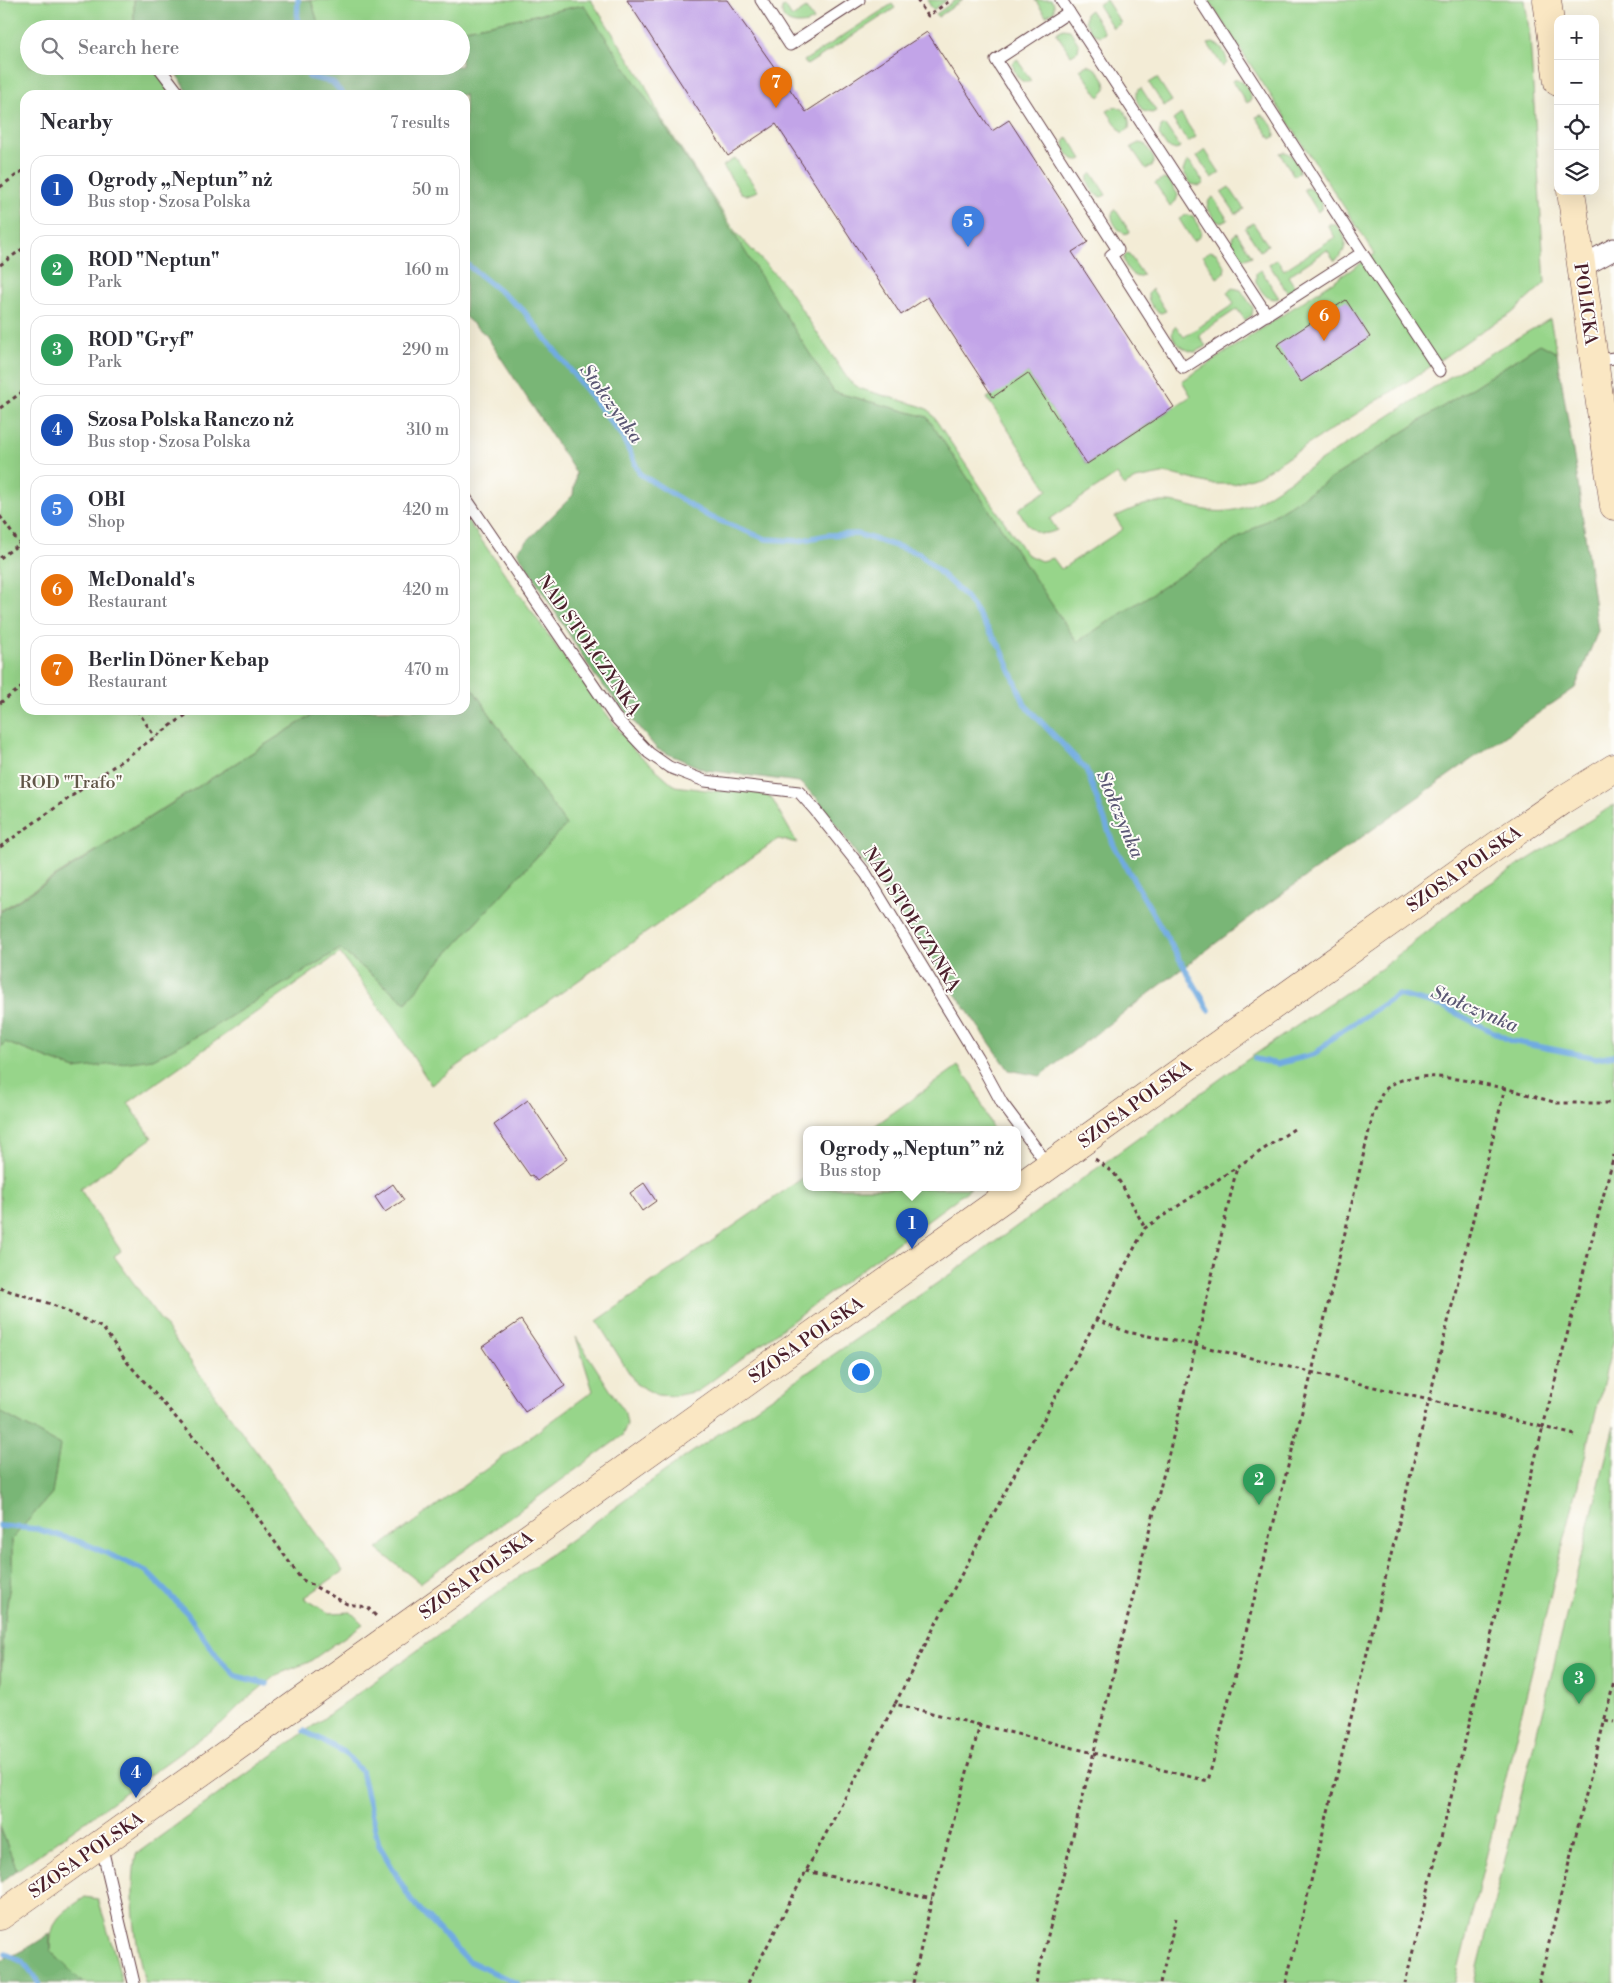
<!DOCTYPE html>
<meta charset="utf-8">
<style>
body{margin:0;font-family:"Libre Bodoni",serif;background:#f7f7f7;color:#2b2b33}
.controls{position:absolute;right:15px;top:15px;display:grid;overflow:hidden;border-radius:10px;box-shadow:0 5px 20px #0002}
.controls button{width:45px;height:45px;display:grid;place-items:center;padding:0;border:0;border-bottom:1px solid #e1e1e2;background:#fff;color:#2b2b33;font:25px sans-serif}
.you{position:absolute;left:860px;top:1371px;width:18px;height:18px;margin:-12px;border:4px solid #fff;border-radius:50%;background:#1a73e8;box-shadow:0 0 0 8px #1a73e833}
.badge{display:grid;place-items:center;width:32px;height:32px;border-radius:50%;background:#db2777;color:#fff;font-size:16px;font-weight:700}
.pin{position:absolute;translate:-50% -41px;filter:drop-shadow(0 1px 2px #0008)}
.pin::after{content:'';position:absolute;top:26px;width:18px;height:15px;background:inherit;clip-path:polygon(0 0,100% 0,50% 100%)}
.popup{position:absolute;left:803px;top:1126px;width:218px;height:65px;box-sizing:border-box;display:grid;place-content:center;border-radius:10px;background:#fff;filter:drop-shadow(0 1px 4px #0005);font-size:16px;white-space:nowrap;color:#7c7c81}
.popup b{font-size:19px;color:#2b2b33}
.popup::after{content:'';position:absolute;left:50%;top:100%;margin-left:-10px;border:10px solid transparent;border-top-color:#fff}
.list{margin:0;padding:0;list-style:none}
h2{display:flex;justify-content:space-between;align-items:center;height:65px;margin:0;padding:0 20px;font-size:21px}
h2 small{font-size:16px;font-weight:400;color:#7c7c81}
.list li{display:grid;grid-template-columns:32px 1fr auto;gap:15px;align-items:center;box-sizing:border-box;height:70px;margin:0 10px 10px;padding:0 10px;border:1px solid #e1e1e2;border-radius:15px}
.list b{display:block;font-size:19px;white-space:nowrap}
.list p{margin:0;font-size:16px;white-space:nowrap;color:#7c7c81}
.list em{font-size:16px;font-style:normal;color:#7c7c81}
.icon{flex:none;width:28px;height:28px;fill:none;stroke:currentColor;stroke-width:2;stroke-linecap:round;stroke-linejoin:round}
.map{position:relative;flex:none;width:1614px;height:1983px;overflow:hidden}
.search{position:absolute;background:#fff;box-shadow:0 5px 20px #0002;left:20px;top:20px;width:450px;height:55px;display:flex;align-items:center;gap:12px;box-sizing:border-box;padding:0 18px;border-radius:28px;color:#7c7c81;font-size:19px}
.panel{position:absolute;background:#fff;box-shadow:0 5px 20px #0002;left:20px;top:90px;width:450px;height:625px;border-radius:15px}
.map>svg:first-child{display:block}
.green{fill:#97d58a;stroke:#707a5a}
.forest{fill:#79b676;stroke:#626a50}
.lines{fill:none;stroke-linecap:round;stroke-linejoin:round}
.stream{stroke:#71abe1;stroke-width:5.5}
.building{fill:#c2a4e8}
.lane-casing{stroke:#633e45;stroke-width:13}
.street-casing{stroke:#633e45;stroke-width:23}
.secondary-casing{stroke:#633e45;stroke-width:29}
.path{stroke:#633e45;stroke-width:3;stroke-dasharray:4 4;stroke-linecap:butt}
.lane{stroke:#fff;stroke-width:11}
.street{stroke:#fff;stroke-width:21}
.secondary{stroke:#fae7c3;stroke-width:28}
.labels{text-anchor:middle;stroke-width:4;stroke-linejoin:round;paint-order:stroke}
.street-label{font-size:18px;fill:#4a1f2b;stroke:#fdfcf7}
.park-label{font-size:18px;fill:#615648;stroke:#fdfcf7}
.water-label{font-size:19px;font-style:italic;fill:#5a5774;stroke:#fdfcf7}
</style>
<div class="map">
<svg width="1614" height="1983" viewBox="0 0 1614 1983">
<rect width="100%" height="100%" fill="#fdfcf7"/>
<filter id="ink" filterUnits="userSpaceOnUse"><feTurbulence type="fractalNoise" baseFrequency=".02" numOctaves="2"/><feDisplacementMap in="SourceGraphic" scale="10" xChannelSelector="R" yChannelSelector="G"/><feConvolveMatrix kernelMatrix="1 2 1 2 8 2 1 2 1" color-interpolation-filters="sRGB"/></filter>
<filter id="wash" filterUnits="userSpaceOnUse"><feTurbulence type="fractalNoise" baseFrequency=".0096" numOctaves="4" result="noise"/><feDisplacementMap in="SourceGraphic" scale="20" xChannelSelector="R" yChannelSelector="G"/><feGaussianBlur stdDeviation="1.12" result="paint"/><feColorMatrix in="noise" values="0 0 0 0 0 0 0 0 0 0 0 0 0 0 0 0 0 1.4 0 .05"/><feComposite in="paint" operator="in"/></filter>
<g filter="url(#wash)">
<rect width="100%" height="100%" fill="#f3ecd6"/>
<!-- green -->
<g class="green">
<path d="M0,0H134V29H29V66H154L174,95H25V710H320L0,911Z"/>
<path d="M311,0H591L643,80L659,115L736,233L786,286L849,381L861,389L920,406L929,410L1026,554L1041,561L1053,558L1061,569L1123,529L1115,517C1131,509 1149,501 1167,502C1176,502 1184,505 1193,507C1218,514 1233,513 1257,502L1451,376L1550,319L1557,353L1540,344L1077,642L927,417L834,392L584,5L461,30L320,29Z"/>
<path d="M927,0H947L933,10Z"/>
<path d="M956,0H963L938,17L936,14Z"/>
<path d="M1035,0H1051L1054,4V11L1046,16Z"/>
<path d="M1106,0L1121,23L1113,28L1098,5Z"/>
<path d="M1208,0H1525L1530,37L1545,283L1511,314L1483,330L1424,371L1260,475L1234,484H1211L1167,473L1136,479L1124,486L1117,474L1050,519L1057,530C1035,540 1028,526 1018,509L1048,490L987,398L1028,373L1087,464L1191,396L1182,381L1375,254Z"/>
<path d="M892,4L895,8L807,65L804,61Z"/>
<path d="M785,6L792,17L806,8L814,20C802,27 780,26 782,8Z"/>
<path d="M1090,10L1105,33L1100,36L1092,33L1085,21L1086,13Z"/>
<path d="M1063,29L1070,30L1079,45L1078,51L1071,55L1056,33Z"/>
<path d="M1213,43C1221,45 1227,55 1227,63L1223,67L1208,44Z"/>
<path d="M1017,59L1031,81C1021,86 1013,73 1013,63Z"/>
<path d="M1087,65C1097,67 1107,79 1106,90L1099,97L1080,69Z"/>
<path d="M1157,78L1172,101L1164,106L1149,83Z"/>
<path d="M1237,79C1245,82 1251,92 1251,100L1247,103L1232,81Z"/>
<path d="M1141,88L1156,111L1152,113L1143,111C1138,103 1131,95 1141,88Z"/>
<path d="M1115,107C1125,107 1131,119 1129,129L1122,133L1107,111Z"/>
<path d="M1181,114L1196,137L1188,142L1173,120Z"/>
<path d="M1261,115C1268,118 1275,128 1275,136L1271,139L1256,117Z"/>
<path d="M1165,125L1180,147L1176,150L1167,147L1159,135L1161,127Z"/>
<path d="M1068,137L1082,159C1072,164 1064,151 1064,142Z"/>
<path d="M1139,143L1145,144L1154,159L1153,165L1146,169L1131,147Z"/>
<path d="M1205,150L1220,173L1212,178L1197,156Z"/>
<path d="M1285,152C1292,154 1299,164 1299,172L1294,176L1280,153Z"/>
<path d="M735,158L758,191L747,195L741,193L723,166Z"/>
<path d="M1189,161L1204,183L1200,186L1191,184L1183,171L1186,163Z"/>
<path d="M1092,173L1106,195L1101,197C1094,195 1087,185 1088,177Z"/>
<path d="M1162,179L1169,180L1178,195L1176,201L1170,206L1155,183Z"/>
<path d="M1229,187L1244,209L1236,214L1221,192Z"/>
<path d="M1308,188C1316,190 1323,200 1322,208L1318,212L1304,189Z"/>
<path d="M1213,197L1228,220L1221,223L1215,220L1207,207L1209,200Z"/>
<path d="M1115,209L1130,232L1125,234C1118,231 1111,221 1112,214Z"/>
<path d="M1186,215L1193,216L1201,231L1200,237L1193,241L1179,219Z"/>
<path d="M1253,223L1268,245L1260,251L1245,228Z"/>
<path d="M1329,224H1335C1348,236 1349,250 1335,261L1327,250L1288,276L1295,287L1287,292L1269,264L1277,259L1284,270L1335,237L1328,226Z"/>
<path d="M1237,233L1252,256L1245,259L1239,256L1231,244L1233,236Z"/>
<path d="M1210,251L1216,253L1225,267L1224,273L1217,278L1203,256Z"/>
<path d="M1128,253L1143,275L1137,277C1131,275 1123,265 1124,257Z"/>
<path d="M1261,270L1279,298C1266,302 1262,291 1256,282V273Z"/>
<path d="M1233,288L1241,290L1253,308L1252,315L1245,320L1237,309L1201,333L1200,338L1206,346L1195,352C1184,351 1164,337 1176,326L1184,337L1234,304L1227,292Z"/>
<path d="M1152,289L1166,311L1161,313C1154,311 1147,301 1148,293Z"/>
<path d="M465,517L568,663L634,750L675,786L714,791H748L771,797L797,843L778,839L431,1085L397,1032L340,953L128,1103L152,1138L80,1189L121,1251L114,1256L343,1571L304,1598L329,1613L351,1612L363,1624L309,1662L276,1675L241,1704L222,1723L17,1870L0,1827V1695L4,1626L12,1569V1539L52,1493L60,1445L0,1412V1048L5,1042L75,1069L205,1032L340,949L406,1003L433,969L566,825L465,678Z"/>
<path d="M1614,805V1339L1455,1983H145C135,1942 129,1896 136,1854L675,1464L959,1268L1238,1066L1382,968L1475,893Z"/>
<path d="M958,1066L973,1085L993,1130H869Z"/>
<path d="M807,1175V1188H971L698,1391L674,1396L657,1395L636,1384L597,1321Z"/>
<path d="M576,1337L625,1413L627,1424L622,1436L420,1583L377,1549L593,1391Z"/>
<path d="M1614,1425V1983H1474Z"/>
<path d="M85,1897L98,1899L116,1958L122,1983H83L50,1950C51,1917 60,1915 85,1897Z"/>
</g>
<!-- forest -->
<g class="forest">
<path d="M134,0H311L320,29H134Z"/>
<path d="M584,5L698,177L834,392L927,417L1077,642L1540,344L1557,353L1577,476L1598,631L1575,688L1459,768L1269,903L1040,1076L1009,1070L817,798L799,782L705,770L657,749L595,676L517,551L573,495L576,473L486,335L465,317V95H190L171,66H461V30Z"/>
<path d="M465,678L566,825L433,969L406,1003L340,949L205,1032L153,1059L75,1069L5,1042L0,1048V912L320,710H465Z"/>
<path d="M0,1412L60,1445L52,1493L12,1539V1569L4,1626L0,1695Z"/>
<path d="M0,1827L17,1870L0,1883Z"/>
<path d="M50,1934V1950L83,1983H0V1962L31,1946Z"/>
</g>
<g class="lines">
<!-- stream -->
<g class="stream">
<path d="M297,29L298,0"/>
<path d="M306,66L309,77L332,82L344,95"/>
<path d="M465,263L523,310L622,436L640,474L708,516L766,539L798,541L828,535L857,534L919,553L966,597L1001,648L1025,705L1086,769L1114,846L1209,1010"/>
<path d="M1255,1059L1277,1064L1315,1054L1337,1034L1398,995L1442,1006L1511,1041L1597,1058L1614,1055"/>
<path d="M0,1526L37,1529L86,1544L146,1571L187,1613L217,1656L236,1676L267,1684"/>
<path d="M304,1731L344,1752L361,1771L379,1845L411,1900L467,1960L516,1983"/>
<path d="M6,1954L23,1962L39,1983"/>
</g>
</g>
<g id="blocks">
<!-- building -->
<g class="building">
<path d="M627,0H727L806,112L927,32L992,131L1009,120L1088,242L1072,252L1174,407L1087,464L1028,373L993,397L928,297L901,315L776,124L728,156Z"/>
<path d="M1346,300L1370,337L1301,382L1277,345Z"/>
<path d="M528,1100L567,1159L537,1181L532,1175L530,1176L494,1125Z"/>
<path d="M644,1183L656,1201L642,1211L630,1193Z"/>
<path d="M393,1184L404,1200L385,1212L375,1197Z"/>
<path d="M521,1320L565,1386L525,1412L482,1347Z"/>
</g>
</g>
</g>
<g filter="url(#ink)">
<use href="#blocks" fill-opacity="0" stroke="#633e45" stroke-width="1"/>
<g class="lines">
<defs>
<g id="lane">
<path d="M761,0L790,45L859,0"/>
<path d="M1061,0L1267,315"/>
<path d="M1069,12L996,60L1118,250L1111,255L1183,368L1362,253L1200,0"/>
<path d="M158,66L180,95"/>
<path d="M1362,253L1440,371"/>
<path d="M1594,361L1614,358"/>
<path d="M465,497L615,717L649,753L669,767L705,781L799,792L815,810L866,874L977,1057L1002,1103L1049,1166"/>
<path d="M101,1844L134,1983"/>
</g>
<path id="street" d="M1581,267L1614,249"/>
<g id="secondary">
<path d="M1547,0L1558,82"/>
<path d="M1571,191L1614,506"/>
<path d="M0,1916L1503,841L1561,801L1614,768"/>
</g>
</defs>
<!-- lane casing -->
<use href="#lane" class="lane-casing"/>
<!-- street casing -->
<use href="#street" class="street-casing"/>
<!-- secondary casing -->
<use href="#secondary" class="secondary-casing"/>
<!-- path -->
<g class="path">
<path d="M917,0L928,16L951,0"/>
<path d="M0,187L25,169"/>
<path d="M0,265L25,247"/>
<path d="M0,408L25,390"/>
<path d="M0,516L25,552"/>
<path d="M0,558L25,540"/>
<path d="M0,703L25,685"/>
<path d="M137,710L155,737"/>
<path d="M0,847L193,710"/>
<path d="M1095,1159L1114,1173L1123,1187L1145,1228"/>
<path d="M0,1288L51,1304L103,1328L126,1361L233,1482L301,1579L347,1604L367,1607L378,1618"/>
<path d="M1095,1319L1127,1332L1196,1345L1237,1167"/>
<path d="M1575,1435L1543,1427L1614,1155"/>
<path d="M1605,1720L1614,1722"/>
<path d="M980,1725L895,1704L950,1596L1145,1228L1294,1129"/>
<path d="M806,1871L932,1899"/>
<path d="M748,1983L806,1871L895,1704"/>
<path d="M913,1983L932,1899L980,1725L1208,1781L1312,1372L1373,1114C1377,1107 1380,1095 1385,1090C1410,1064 1474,1083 1505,1088"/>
<path d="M1036,1983L1196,1345L1429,1400L1505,1088L1557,1103H1614"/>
<path d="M1160,1983L1176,1918"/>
<path d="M1286,1983L1429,1400L1543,1427L1405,1983"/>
<path d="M1539,1983L1614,1682"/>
</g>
<!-- lane -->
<use href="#lane" class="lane"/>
<!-- street -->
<use href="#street" class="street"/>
<!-- secondary -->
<use href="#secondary" class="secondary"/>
</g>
</g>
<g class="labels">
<!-- street labels -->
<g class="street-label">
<text transform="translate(1586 304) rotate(82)" y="6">POLICKA</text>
<text transform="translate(589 645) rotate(55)" y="6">NAD STOŁCZYNKĄ</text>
<text transform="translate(1464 869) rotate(-35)" y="6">SZOSA POLSKA</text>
<text transform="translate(912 919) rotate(58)" y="6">NAD STOŁCZYNKĄ</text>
<text transform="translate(1135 1104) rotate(-36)" y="6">SZOSA POLSKA</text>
<text transform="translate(806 1340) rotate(-35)" y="6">SZOSA POLSKA</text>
<text transform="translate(476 1575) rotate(-36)" y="6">SZOSA POLSKA</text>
<text transform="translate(86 1855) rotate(-35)" y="6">SZOSA POLSKA</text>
</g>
<!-- park labels -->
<g class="park-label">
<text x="71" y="788">ROD "Trafo"</text>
</g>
<!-- water labels -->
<g class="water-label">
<text transform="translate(612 403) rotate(54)" y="7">Stołczynka</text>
<text transform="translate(1121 814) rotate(67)" y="7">Stołczynka</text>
<text transform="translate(1475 1008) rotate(23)" y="7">Stołczynka</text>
</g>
</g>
</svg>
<div class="controls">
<button>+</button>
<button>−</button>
<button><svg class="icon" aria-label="locate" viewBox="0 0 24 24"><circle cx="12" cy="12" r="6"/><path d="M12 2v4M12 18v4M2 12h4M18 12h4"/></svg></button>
<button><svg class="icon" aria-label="layers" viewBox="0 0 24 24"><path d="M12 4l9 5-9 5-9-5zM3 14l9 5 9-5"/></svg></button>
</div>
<div class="you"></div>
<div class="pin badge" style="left:912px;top:1249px;background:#1a4fb4">1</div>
<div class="popup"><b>Ogrody „Neptun” nż</b>Bus stop</div>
<div class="pin badge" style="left:1259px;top:1505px;background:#2e9e5b">2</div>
<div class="pin badge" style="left:1579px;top:1704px;background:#2e9e5b">3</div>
<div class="pin badge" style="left:136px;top:1798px;background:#1a4fb4">4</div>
<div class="pin badge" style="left:968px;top:247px;background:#3f7fe0">5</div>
<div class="pin badge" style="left:1324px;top:341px;background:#e8710a">6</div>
<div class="pin badge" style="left:776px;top:108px;background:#e8710a">7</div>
<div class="search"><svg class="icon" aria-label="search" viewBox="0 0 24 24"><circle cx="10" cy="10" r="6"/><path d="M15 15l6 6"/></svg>Search here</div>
<section class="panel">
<h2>Nearby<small>7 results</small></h2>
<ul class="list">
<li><span class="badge" style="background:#1a4fb4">1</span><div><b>Ogrody „Neptun” nż</b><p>Bus stop · Szosa Polska</p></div><em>50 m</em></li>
<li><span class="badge" style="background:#2e9e5b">2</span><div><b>ROD &quot;Neptun&quot;</b><p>Park</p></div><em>160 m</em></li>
<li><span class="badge" style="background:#2e9e5b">3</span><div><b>ROD &quot;Gryf&quot;</b><p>Park</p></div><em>290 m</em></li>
<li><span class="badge" style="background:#1a4fb4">4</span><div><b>Szosa Polska Ranczo nż</b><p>Bus stop · Szosa Polska</p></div><em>310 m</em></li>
<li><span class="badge" style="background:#3f7fe0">5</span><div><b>OBI</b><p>Shop</p></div><em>420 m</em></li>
<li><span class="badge" style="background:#e8710a">6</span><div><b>McDonald's</b><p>Restaurant</p></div><em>420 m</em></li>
<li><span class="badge" style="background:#e8710a">7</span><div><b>Berlin Döner Kebap</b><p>Restaurant</p></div><em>470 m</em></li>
</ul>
</section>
</div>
